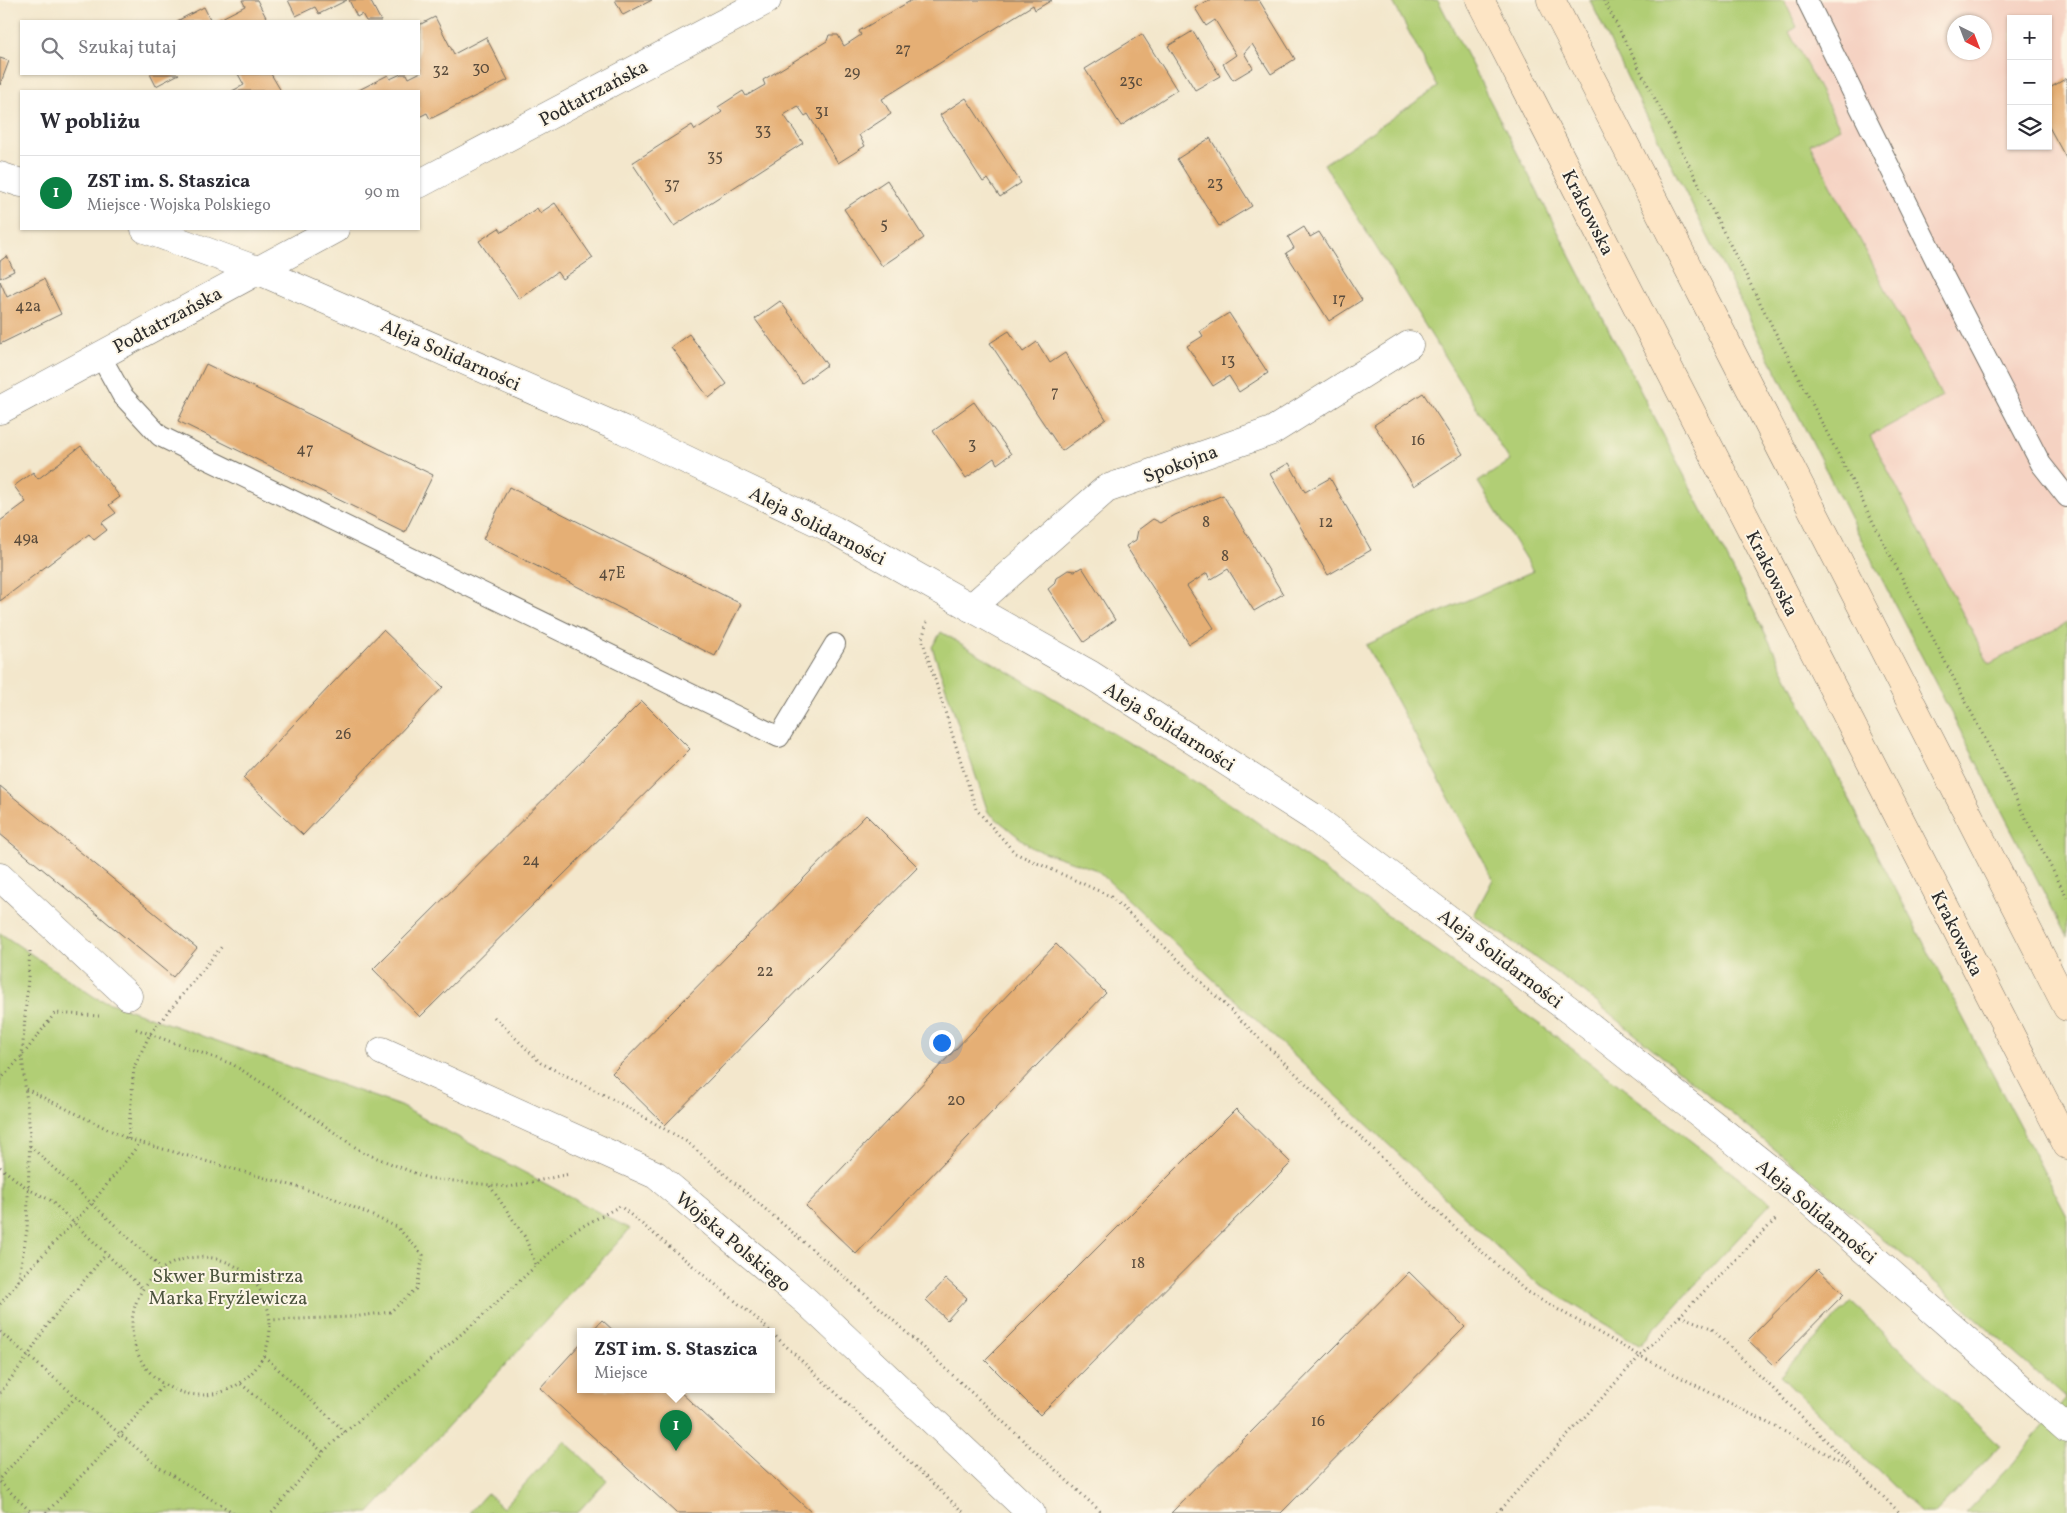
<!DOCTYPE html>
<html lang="pl">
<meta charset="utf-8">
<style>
body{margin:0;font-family:Vollkorn,serif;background:#f7f7f7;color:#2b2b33}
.controls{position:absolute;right:15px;top:15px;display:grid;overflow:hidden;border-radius:0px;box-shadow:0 1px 4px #0004}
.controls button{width:45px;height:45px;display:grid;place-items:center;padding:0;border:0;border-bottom:1px solid #e1e1e2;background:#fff;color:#2b2b33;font:25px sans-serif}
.compass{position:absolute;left:1947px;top:15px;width:45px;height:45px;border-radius:50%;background:#fff;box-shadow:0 1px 4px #0004;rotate:138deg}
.you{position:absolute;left:941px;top:1042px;width:18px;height:18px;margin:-12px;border:4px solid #fff;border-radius:50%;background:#1a73e8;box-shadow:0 0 0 8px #1a73e833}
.badge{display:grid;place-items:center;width:32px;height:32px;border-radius:50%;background:#0b8043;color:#fff;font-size:16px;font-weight:700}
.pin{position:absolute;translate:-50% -41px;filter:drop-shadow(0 1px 2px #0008)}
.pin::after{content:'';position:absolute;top:26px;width:18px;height:15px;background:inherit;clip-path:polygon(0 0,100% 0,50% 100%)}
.popup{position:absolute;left:577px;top:1328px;width:198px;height:65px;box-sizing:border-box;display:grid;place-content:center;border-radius:0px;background:#fff;filter:drop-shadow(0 1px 4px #0005);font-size:16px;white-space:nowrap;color:#7c7c81}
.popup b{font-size:19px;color:#2b2b33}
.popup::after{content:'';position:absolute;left:50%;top:100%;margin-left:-10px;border:10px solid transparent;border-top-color:#fff}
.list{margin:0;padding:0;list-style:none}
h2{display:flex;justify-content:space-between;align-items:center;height:65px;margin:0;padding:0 20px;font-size:21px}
h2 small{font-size:16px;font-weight:400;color:#7c7c81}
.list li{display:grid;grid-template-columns:32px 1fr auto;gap:15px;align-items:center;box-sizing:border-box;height:75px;padding:0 20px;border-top:1px solid #e1e1e2}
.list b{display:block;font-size:19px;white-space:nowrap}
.list p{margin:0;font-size:16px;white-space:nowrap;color:#7c7c81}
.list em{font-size:16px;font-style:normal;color:#7c7c81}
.icon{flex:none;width:28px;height:28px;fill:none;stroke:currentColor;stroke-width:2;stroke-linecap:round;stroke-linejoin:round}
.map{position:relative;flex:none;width:2067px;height:1513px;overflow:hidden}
.search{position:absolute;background:#fff;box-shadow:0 1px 4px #0004;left:20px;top:20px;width:400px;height:55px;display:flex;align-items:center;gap:12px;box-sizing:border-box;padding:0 18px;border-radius:0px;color:#7c7c81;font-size:19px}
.panel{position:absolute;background:#fff;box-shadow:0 1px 4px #0004;left:20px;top:90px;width:400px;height:140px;border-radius:0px}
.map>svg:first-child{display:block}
.built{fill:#f5d2c2;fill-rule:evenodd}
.green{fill:#b1ce75;stroke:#6e7c50}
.building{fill:#e5af74}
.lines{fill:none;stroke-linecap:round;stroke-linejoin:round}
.lane-casing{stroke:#716d63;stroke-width:22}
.street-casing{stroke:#716d63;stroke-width:29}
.secondary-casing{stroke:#716d63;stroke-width:29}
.path{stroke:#716d63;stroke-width:3;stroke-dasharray:1 4;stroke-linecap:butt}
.lane{stroke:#fff;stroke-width:20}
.street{stroke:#fff;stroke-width:28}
.secondary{stroke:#fde5c5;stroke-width:28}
.labels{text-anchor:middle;stroke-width:4;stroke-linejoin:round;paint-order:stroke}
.number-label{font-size:16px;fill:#5a4c3d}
.street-label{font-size:19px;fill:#2b2b2b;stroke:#fcf5e5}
.park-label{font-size:19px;fill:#4c543e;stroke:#fcf5e5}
</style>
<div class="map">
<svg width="2067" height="1513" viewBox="0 0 2067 1513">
<rect width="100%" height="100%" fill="#fcf5e5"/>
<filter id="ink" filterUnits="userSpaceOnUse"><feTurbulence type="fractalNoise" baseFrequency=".02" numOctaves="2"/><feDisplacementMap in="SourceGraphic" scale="10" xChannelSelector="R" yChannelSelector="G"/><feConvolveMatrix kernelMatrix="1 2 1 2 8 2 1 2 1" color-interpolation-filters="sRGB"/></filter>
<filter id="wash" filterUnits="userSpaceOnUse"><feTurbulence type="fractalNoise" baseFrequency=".0096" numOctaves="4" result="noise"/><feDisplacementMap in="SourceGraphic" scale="20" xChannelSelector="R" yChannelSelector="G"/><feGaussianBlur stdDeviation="1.12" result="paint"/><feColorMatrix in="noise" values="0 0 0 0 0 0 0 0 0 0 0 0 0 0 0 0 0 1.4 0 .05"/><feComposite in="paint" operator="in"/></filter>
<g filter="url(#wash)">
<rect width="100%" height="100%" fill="#f3e7cc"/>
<!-- built -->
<path class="built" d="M1784,0H2067V623L1989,664L1870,436L1942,397L1810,144L1840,128L1789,32L1797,27ZM2011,19H2048V146H2011ZM1954,22H1984V52H1954Z"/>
<!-- green -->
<g class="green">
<path d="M1392,0H1438L1726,556L1875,850L2067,1216V1513H1965L2009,1467L2066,1398L1920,1269L1585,993L1474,915L1493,879L1366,645L1533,571L1478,482L1510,461L1324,164L1438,87Z"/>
<path d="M1590,0H1784L1797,27L1789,32L1840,128L1810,144L1942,397L1870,436L1989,664L2067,623V937L1860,537L1633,89Z"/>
<path d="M941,632L1226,800L1553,1034L1771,1203L1639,1345L1530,1278L1097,870L1032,848L988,812L932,647Z"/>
<path d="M0,933L96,998L400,1106L630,1229L369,1513H0Z"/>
<path d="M1851,1302L2000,1446L1935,1513H1921L1780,1376Z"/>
<path d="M564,1441L607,1480L577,1513H469L487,1493L503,1508Z"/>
</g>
<g id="blocks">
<!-- building -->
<g class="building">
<path d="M242,0H257L268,21H216L245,6Z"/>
<path d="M288,0H347L319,14L315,7L296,16Z"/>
<path d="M349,0H370L381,21H366L362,14L357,17Z"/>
<path d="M615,0H652L623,15Z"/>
<path d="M912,0H1052L1035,10L1033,5L882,99L891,114L859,135L865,146L838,163L808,114L805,116L798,106L784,115L803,143L674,226L632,163L692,125L695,130L722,112L718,107L743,91L746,96L765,85L763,80L827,41L829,35H838L844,46L861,35L859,31Z"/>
<path d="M1209,0H1259L1295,59L1271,74L1252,44L1244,53L1253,68L1233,80L1223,64L1236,55L1215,20L1206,26L1195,8Z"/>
<path d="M204,7L211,21H177Z"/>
<path d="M435,17L454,54L486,37L508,80L430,119L427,113L419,117V91H357L388,75L390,79L401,74H407L409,78L421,72L419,67V25Z"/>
<path d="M1193,31L1220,76L1195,90L1168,46Z"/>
<path d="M1142,34L1177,90L1121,126L1085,69Z"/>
<path d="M0,58L9,61L0,85Z"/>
<path d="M150,74H179L156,86Z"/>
<path d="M238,74H271L281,91H232L244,85Z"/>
<path d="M2067,78V160L2048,125V89Z"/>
<path d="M966,98L1021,183L1000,197L988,179L983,182L940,115Z"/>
<path d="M1210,138L1252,206L1219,226L1177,159Z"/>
<path d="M887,180L924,238L882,266L844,209Z"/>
<path d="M555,203L593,258L562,279L557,272L519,299L479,241L499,228L502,232L537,208L540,213Z"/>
<path d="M1304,227L1310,237L1319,232L1362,300L1329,321L1286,253L1294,248L1288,237Z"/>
<path d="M7,256L14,271L0,278V261Z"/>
<path d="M44,279L61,314L0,344V281L7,297Z"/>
<path d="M780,301L827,365L802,383L755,319Z"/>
<path d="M1229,313L1268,373L1239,392L1229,376L1213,386L1187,346L1203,336L1200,331Z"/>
<path d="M1009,331L1023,352L1037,342L1050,363L1065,353L1106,419L1062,451L990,343Z"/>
<path d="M689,334L727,384L709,398L671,347Z"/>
<path d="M206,364L433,475L405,532L178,421Z"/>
<path d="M1423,393L1463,454L1414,486L1374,425Z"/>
<path d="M974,402L1011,454L997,464L994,458L966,478L933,431Z"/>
<path d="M81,446L120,497L109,505L116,513L101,523L107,530L94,540L89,534L0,601V521L26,502L14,486L33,472L38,479Z"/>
<path d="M1289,463L1305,492L1330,478L1371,550L1328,575L1270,474Z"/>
<path d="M509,487L741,604L715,656L483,539Z"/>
<path d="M1223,495L1283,594L1254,611L1228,569L1210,580L1207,573L1187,586L1214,628L1189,644L1126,546L1136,540L1138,530L1153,519L1161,523L1175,515Z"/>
<path d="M1082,567L1115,620L1084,642L1048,589L1054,584L1056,578L1068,570L1075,571Z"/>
<path d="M383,630L443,687L303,835L243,778Z"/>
<path d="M642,701L690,749L420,1017L373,969Z"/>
<path d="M0,786L197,948L173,977L0,834Z"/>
<path d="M866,815L918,867L665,1125L612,1073Z"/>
<path d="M1056,944L1106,993L856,1254L806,1206Z"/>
<path d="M1236,1109L1291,1163L1040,1415L985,1360Z"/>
<path d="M1818,1269L1844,1294L1774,1365L1748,1340Z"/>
<path d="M1409,1272L1465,1327L1281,1513H1171Z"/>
<path d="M946,1279L967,1298L947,1320L926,1300Z"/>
<path d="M602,1320L615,1332H591Z"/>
<path d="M581,1343V1390H678L812,1513H676L540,1388Z"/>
</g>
</g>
</g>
<g filter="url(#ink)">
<use href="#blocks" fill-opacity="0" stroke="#716d63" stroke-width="1"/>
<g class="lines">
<defs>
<g id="lane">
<path d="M1807,0L1944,277L2041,464L2067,497"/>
<path d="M100,355L122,395L160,436L779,737L835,644"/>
</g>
<g id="street">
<path d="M0,176L21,183"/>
<path d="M419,184L767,0"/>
<path d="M145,229L257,270L624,430L834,530L1091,675L1313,817L1572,1012L1801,1194L2067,1429"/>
<path d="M0,410L335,229"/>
<path d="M971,608L1106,489L1272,431L1409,345"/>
<path d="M0,877L128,996"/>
<path d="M382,1051L656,1175L806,1301L1031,1513"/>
</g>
<g id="secondary">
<path d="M1480,0L2067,1145"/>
<path d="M1551,0L2067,1007"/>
</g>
</defs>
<!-- lane casing -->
<use href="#lane" class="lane-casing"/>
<!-- street casing -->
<use href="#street" class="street-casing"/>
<!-- secondary casing -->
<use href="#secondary" class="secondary-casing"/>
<!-- path -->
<g class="path">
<path d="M1604,0L2067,898"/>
<path d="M927,622L922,639L976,809L1015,853L1110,896L1184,965L1442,1216L1527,1292L1640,1356L1777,1218"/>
<path d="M494,1017L541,1063L620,1103L687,1142L869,1298L1102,1513"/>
<path d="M136,1029L232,1064L283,1096L362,1152L427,1178L509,1187L569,1174"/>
<path d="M0,1080L22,1056L55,1013L99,1016"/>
<path d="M26,1089L128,1139L329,1196L397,1227L423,1255L417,1288L390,1312L352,1317L271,1320"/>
<path d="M128,1139L134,1067L150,1034L223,945"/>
<path d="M30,1146L161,1268"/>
<path d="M0,1167L28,1189L50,1200L143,1289"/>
<path d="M490,1186L525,1237L536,1266"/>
<circle cx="201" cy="1326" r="69"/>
<path d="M18,1281L92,1203L140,1143"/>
<path d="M0,1304L18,1282L27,1230L30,1132L22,1056L30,951"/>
<path d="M1680,1316L1711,1328L1850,1464"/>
<path d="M0,1332L160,1468L234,1513"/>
<path d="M264,1356L345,1432"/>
<path d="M241,1384L323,1452"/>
<path d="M0,1393L28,1356L47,1325L106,1254"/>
<path d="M0,1478L76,1397"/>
<path d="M0,1482L32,1513"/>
<path d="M46,1513L120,1435L164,1384"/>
<path d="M272,1513L323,1452L345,1432L479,1319L572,1232L620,1206L756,1318L964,1513"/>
<path d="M1497,1513L1640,1356L1854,1468L1900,1513"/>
</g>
<!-- lane -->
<use href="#lane" class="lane"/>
<!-- street -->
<use href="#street" class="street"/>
<!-- secondary -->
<use href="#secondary" class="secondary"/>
</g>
</g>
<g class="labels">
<!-- number labels -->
<g class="number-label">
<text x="903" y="54">27</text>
<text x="481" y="73">30</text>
<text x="441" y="75">32</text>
<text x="852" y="77">29</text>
<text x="1131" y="86">23c</text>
<text x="822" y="116">31</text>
<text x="763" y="135">33</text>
<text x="715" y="161">35</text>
<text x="1215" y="188">23</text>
<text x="672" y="189">37</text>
<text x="884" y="229">5</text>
<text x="1339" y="304">17</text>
<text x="28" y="311">42a</text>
<text x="1228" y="365">13</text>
<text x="1055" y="397">7</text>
<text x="1418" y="445">16</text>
<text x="972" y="449">3</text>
<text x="305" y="454">47</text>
<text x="1206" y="527">8</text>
<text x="1326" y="527">12</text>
<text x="26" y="543">49a</text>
<text x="1225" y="561">8</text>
<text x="612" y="578">47E</text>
<text x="343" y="739">26</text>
<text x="531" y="865">24</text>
<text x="765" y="976">22</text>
<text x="956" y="1105">20</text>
<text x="1138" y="1268">18</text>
<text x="1318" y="1426">16</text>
</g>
<!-- street labels -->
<g class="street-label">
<text transform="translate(593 92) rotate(-28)" y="7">Podtatrzańska</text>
<text transform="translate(1589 212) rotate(63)" y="7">Krakowska</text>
<text transform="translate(167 319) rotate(-28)" y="7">Podtatrzańska</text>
<text transform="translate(451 354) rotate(24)" y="7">Aleja Solidarności</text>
<text transform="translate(1180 463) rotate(-20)" y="7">Spokojna</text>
<text transform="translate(818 525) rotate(27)" y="7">Aleja Solidarności</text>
<text transform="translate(1773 573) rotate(63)" y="7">Krakowska</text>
<text transform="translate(1170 726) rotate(32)" y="7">Aleja Solidarności</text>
<text transform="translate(1958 933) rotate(63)" y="7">Krakowska</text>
<text transform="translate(1501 958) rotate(37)" y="7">Aleja Solidarności</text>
<text transform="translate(1817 1211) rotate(40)" y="7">Aleja Solidarności</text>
<text transform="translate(734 1241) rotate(40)" y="7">Wojska Polskiego</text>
</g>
<!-- park labels -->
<g class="park-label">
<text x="228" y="1282">Skwer Burmistrza<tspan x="228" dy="22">Marka Fryźlewicza</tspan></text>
</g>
</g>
</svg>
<div class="controls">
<button>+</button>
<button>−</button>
<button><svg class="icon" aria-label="layers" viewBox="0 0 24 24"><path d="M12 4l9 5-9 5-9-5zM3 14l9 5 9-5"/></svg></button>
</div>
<svg class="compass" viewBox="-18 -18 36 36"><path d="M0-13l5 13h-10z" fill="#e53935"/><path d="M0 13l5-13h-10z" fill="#7c7c81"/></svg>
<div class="you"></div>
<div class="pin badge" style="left:676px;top:1451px">1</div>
<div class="popup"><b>ZST im. S. Staszica</b>Miejsce</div>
<div class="search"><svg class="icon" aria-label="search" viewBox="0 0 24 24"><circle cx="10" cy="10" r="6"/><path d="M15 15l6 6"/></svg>Szukaj tutaj</div>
<section class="panel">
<h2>W pobliżu<small></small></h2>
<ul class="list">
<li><span class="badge">1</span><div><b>ZST im. S. Staszica</b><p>Miejsce · Wojska Polskiego</p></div><em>90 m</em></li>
</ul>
</section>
</div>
